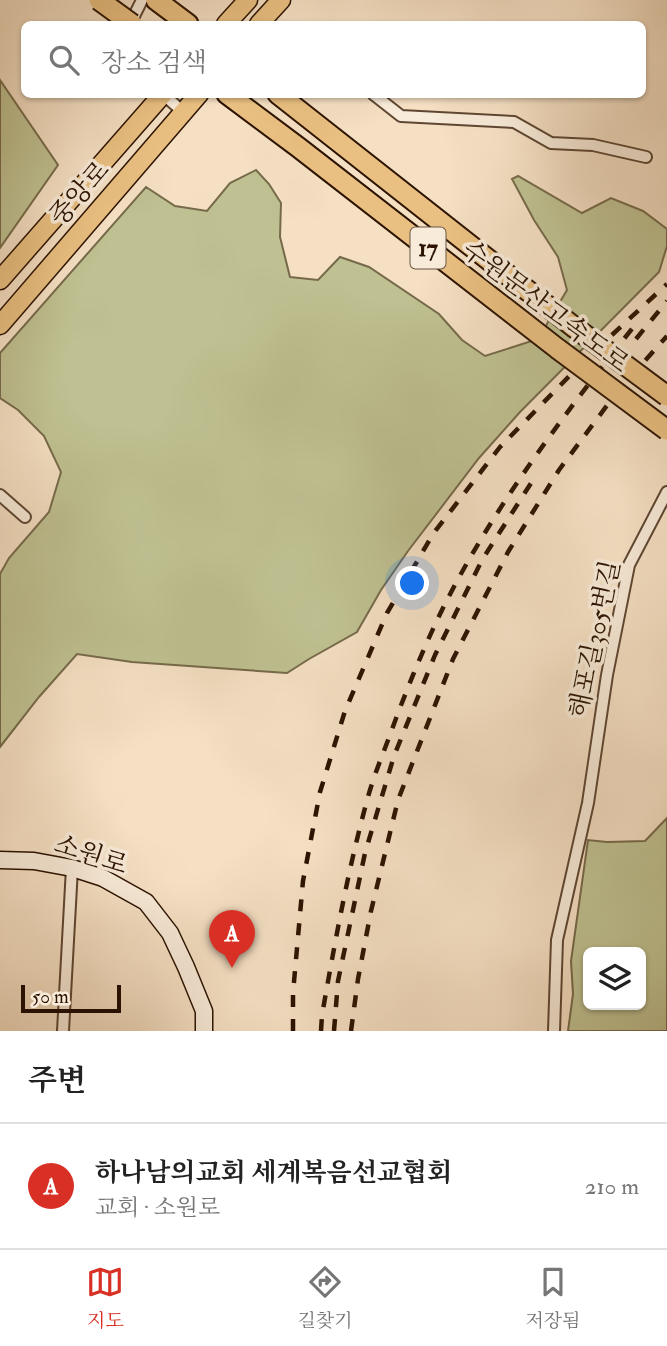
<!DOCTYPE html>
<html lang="ko">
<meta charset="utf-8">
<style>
body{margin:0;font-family:"IM FELL Double Pica","Noto Serif KR",serif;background:#f6f6f6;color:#222}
.controls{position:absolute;right:21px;bottom:21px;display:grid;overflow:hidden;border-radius:10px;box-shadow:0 2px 5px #0004}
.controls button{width:63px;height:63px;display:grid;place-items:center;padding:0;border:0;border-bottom:2px solid #e0e0e0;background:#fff;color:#222;font:35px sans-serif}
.scale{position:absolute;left:21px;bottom:18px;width:100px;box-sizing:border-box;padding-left:7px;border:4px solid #2c1301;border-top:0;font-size:19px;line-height:24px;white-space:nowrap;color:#2c1301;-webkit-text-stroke:5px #f8ebd9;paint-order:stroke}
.you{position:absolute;left:413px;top:584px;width:24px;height:24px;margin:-18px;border:5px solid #fff;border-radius:50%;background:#1a73e8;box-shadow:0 0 0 10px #1a73e833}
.badge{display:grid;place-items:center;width:46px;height:46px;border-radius:50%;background:#d93025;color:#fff;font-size:23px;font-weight:700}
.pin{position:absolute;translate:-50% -58px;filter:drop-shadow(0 2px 4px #0008)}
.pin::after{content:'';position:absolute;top:37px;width:24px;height:21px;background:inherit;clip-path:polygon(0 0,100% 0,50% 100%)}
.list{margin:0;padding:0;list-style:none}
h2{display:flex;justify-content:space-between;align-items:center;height:91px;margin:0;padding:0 28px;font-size:30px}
h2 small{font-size:23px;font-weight:400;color:#767676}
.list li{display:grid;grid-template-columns:46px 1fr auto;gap:21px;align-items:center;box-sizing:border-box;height:126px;padding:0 28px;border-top:2px solid #e0e0e0}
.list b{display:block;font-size:26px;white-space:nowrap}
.list p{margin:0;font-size:23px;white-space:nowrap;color:#767676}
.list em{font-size:23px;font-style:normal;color:#767676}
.icon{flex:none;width:38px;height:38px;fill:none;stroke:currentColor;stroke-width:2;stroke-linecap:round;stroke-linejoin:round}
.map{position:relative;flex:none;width:667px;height:1031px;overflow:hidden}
.search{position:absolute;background:#fff;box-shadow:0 2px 5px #0004;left:21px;right:21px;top:21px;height:77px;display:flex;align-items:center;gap:18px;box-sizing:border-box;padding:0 24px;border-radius:10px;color:#767676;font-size:26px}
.sheet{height:217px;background:#fff}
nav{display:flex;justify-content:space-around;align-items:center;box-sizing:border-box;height:98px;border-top:2px solid #e0e0e0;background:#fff;font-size:19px;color:#767676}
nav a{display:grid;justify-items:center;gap:4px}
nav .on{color:#d93025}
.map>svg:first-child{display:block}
.green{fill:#bfc192;stroke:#766a4a;stroke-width:2;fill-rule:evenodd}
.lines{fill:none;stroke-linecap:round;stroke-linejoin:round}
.minor-casing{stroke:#5e4632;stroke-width:14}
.secondary-casing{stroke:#2c1301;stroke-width:19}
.primary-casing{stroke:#2c1301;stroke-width:21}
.motorway-casing{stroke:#2c1301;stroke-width:23}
.minor{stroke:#f8ebd9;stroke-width:10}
.secondary{stroke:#f8ebd9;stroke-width:16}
.primary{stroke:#eac082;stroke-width:18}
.motorway{stroke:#eac082;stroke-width:19}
.rail{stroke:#2c1301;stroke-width:4.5;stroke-dasharray:12 12;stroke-linecap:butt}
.motorway-bridge-casing{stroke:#2c1301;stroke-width:23;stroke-linecap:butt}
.motorway-bridge{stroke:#eac082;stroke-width:19}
.labels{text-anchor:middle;stroke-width:7;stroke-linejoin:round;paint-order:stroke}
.shield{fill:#f8ebd9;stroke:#695442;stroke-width:2}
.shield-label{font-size:24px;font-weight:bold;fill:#2c1301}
.street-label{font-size:26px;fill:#2c1301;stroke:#f8ebd9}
</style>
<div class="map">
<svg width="667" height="1031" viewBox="0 0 667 1031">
<rect width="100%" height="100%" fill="#f5e0c4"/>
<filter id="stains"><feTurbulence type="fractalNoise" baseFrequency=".00286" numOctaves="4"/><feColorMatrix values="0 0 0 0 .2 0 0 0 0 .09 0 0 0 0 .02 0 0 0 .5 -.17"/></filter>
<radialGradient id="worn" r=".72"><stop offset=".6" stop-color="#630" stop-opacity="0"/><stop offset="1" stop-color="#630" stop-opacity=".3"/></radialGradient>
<!-- green -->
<g class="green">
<path d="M0,80L58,165L0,248Z"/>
<path d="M256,170L269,184L281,203L280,237L290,277L318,280L340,257L369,267L439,314L462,340L485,356L538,339L567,290L558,257L534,220L512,179L518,176L582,213L611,198L643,211L667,229V246L659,272L520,412L479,458L408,551L381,590L357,632L309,659L287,673L132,662L77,654L39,697L0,747V574L9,558L49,512L61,472L44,436L18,410L0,398V353L146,187L175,206L207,211L230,183Z"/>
<path d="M667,818V1031H568L573,994L571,961L588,840L607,842L645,841ZM641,952V1005H588V952Z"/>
</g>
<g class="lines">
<defs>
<g id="minor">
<path d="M130,24L142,0"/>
<path d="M163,94L183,112"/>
<path d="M373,94L401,116L514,122L551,143L593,145L646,157"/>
<path d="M0,495L25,517"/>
<path d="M63,1031L72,868"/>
<path d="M554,1031L557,940L588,803L607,675L629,565L667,492"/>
</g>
<path id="secondary" d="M0,860L34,861L72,868L103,878L146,902L170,933L186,967L204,1011V1031"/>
<g id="primary">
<path d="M226,24L248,0"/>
<path d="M259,24L281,0"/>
<path d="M0,280L163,94"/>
<path d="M0,325L199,94"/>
</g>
<g id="motorway">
<path d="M156,0L188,24"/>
<path d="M227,94L298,147L558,349"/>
<path d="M278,94L574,327"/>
</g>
</defs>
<!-- minor casing -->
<use href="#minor" class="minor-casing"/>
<!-- secondary casing -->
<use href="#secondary" class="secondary-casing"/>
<!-- primary casing -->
<use href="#primary" class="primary-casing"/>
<!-- motorway casing -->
<use href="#motorway" class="motorway-casing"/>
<!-- minor -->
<use href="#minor" class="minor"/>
<!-- secondary -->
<use href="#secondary" class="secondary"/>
<!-- primary -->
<use href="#primary" class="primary"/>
<!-- motorway -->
<use href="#motorway" class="motorway"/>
<!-- rail -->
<g class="rail">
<path d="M636,339L667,301"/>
<path d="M293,1031V993L303,881L320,792L345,711L387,613L433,534L500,447L587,358L667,284"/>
<path d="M321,1031L322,1015C335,942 348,869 368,797C374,775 383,754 391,732C406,691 423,649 442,610C493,507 568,409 639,320"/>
<path d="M334,1031L338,981L365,853L394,756L435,655L482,560L533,480"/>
<path d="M351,1031L358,979L371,911L398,800L453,659L508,552L559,470L617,392L667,336"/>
</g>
<defs>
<g id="motorway-bridge">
<path d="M99,0L132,24"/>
<path d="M574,327L667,396"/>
<path d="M558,349L667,430"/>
</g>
</defs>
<!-- motorway-bridge casing -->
<use href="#motorway-bridge" class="motorway-bridge-casing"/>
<!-- motorway-bridge -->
<use href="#motorway-bridge" class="motorway-bridge"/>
</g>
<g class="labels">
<!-- shield labels -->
<rect class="shield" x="410.5" y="227.5" width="35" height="41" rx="5"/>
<g class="shield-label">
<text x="428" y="256">17</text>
</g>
<!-- street labels -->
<g class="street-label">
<text transform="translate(79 193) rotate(-49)" y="9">중앙로</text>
<text transform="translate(546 306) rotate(37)" y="9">수원문산고속도로</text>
<text transform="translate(594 639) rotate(-78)" y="9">해포길305번길</text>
<text transform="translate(91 854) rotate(18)" y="9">소원로</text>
</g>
</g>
<rect width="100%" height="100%" filter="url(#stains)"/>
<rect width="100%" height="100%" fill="url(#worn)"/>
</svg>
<div class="controls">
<button><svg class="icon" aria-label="layers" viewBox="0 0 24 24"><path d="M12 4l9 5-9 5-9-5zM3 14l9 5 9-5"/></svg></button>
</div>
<div class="scale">50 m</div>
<div class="you"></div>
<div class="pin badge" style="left:232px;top:968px">A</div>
<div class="search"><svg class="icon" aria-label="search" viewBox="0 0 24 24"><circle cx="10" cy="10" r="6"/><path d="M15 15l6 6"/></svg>장소 검색</div>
</div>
<section class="sheet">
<h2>주변<small></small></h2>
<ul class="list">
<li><span class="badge">A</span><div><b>하나남의교회 세계복음선교협회</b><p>교회 · 소원로</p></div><em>210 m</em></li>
</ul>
</section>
<nav>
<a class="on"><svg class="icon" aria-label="map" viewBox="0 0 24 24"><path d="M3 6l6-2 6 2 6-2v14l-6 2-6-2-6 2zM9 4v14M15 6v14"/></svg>지도</a>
<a><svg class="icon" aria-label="directions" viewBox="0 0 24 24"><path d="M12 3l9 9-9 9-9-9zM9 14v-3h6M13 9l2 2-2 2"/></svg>길찾기</a>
<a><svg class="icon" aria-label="saved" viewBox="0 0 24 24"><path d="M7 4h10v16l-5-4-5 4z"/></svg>저장됨</a>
</nav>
